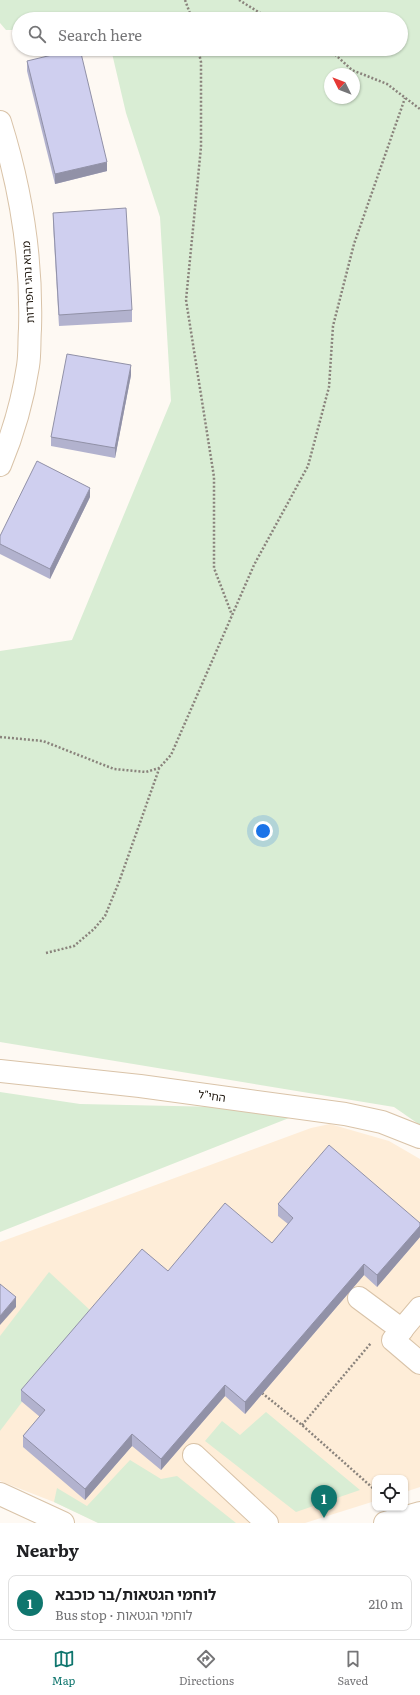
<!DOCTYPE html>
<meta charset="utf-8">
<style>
body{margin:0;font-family:Literata,"Noto Sans Hebrew",serif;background:#f2f2f2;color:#202124}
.controls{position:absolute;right:12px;bottom:12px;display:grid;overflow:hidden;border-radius:8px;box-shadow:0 1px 3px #0004}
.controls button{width:36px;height:36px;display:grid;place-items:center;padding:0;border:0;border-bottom:1px solid #e0e0e0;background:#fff;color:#202124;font:20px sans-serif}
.compass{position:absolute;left:324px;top:68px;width:36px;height:36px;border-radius:50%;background:#fff;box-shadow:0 1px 3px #0004;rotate:312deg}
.you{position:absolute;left:263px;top:831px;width:14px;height:14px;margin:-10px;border:3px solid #fff;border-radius:50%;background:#1a73e8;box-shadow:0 0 0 6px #1a73e833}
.badge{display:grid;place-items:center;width:26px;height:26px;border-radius:50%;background:#0f766e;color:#fff;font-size:13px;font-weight:700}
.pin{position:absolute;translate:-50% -33px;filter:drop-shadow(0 1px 2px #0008)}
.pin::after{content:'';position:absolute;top:21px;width:14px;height:12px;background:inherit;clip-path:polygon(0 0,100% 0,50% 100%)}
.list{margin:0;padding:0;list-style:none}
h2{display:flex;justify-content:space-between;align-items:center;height:52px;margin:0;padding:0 16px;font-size:17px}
h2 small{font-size:13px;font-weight:400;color:#757577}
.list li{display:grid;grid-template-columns:26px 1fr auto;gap:12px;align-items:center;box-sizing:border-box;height:56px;margin:0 8px 8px;padding:0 8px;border:1px solid #e0e0e0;border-radius:8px}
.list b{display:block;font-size:15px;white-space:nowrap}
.list p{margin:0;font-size:13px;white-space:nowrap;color:#757577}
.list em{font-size:13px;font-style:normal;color:#757577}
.icon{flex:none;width:22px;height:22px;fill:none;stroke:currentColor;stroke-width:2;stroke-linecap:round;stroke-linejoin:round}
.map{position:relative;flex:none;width:420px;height:1523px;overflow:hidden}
.search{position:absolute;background:#fff;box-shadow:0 1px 3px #0004;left:12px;right:12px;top:12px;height:44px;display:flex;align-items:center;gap:10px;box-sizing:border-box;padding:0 14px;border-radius:22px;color:#757577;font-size:15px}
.sheet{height:116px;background:#fff}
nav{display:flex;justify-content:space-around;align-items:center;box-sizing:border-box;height:56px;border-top:1px solid #e0e0e0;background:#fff;font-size:11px;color:#757577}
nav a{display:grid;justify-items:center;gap:2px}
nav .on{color:#0f766e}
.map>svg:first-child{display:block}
.built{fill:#feedd8}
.green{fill:#d9edd4;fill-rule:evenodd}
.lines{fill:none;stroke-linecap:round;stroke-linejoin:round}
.minor-casing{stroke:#d9c3a8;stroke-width:24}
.path{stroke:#8a837c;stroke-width:2.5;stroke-dasharray:2 2;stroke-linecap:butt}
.minor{stroke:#fff;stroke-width:22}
.wall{fill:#b2b2ce}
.shaded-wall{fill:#9191a7}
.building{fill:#cfcfef;stroke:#9191a7}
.labels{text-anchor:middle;stroke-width:3;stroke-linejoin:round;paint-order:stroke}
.street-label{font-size:11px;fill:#170f06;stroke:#fff}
</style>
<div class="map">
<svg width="420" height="1523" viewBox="0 0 420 1523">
<rect width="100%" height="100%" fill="#fef9f3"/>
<!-- built -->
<path class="built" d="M330,1124L389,1141L420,1159V1487L405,1492V1478H375V1501L305,1523H99L54,1502L0,1481V1242L311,1128Z"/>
<!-- green -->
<g class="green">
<path d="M0,0H420V1125L394,1107L0,1042V651L72,640L171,401L160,217L126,113L111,49H401V19H19V30H6L0,23ZM330,74H354V98H330Z"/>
<path d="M0,1092L80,1104L312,1109L0,1232Z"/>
<path d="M49,1272L91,1311L0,1431V1336Z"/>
<path d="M266,1412L360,1490L296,1512L205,1441L222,1421L240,1435Z"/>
<path d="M130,1460L161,1479L177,1476L236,1523H98L54,1502L57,1488L87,1506Z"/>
</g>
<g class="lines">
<defs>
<g id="minor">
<path d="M0,122C21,189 32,260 30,329C29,341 30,354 28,366C23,399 13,434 0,465"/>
<path d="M0,1071L140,1086L345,1114L382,1122L420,1137"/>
<path d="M359,1298L402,1330"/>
<path d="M420,1308L393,1340L420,1363"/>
<path d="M194,1455L267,1523"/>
<path d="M0,1494L63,1523"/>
<path d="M385,1523L420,1513"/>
</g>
</defs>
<!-- minor casing -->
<use href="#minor" class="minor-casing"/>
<!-- path -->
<g class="path">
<path d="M185,0L192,19"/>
<path d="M239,0L265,16L276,19"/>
<path d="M198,49L201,62V147L186,300L214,477V568L232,615"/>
<path d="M329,49L352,70L387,84L420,109"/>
<path d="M0,737L43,741L114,769L146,772L159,768L171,755L254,565L308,466L329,387L333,326L354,244L405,98"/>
<path d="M46,953L74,946L94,929L105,916L119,882L159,769"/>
<path d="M262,1393L302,1425L375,1490"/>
<path d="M302,1425L371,1343"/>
</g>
<!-- minor -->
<use href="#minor" class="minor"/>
</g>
<!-- wall -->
<g class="wall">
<path d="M27,61L107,171L55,184L27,71Z"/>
<path d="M53,213L132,310V322L59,326L53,224Z"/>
<path d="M131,375L115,458L51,446V437Z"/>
<path d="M90,497L50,579L0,554V536Z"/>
<path d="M278,1204L420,1223V1237L377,1287L364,1275L245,1414L225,1396L161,1470L132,1446L85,1500L23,1447V1436L40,1417L21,1401V1390L168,1271L272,1243L288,1224L278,1216Z"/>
</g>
<!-- shaded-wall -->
<g class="shaded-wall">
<path d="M107,162V171L55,184V174Z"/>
<path d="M131,365V375L115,458V448Z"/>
<path d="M90,488V497L50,579V569Z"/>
<path d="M420,1226V1237L377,1287V1275Z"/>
<path d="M364,1264V1275L245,1414V1402Z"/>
<path d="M16,1297V1307L0,1325V1316Z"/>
<path d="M225,1385V1396L161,1470V1459Z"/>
<path d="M132,1434V1446L85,1500V1489Z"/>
</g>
<!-- building -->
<g class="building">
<path d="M77,49H80L107,162L55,174L27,61Z"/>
<path d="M126,208L132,310L59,315L53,213Z"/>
<path d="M67,354L131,365L115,448L51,437Z"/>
<path d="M37,461L90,488L50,569L0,544V536Z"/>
<path d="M329,1145L420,1223V1226L377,1275L364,1264L245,1402L225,1385L161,1459L132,1434L85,1489L23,1436L45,1410L21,1390L142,1249L168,1271L225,1203L272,1243L293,1218L278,1204Z"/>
<path d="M0,1284L16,1297L0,1316Z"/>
</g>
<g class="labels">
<!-- street labels -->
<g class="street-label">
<text transform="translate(28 282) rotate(-93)" y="4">מבוא נהגי הפרדות</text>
<text transform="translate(212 1096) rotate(8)" y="4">החי"ל</text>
</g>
</g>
</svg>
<div class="controls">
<button><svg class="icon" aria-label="locate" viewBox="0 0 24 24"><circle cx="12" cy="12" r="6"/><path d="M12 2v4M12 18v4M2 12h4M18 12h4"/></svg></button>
</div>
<svg class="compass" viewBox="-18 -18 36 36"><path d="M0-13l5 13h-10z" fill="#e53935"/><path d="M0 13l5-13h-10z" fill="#757577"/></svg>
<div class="you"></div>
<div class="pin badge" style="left:324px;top:1518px">1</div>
<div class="search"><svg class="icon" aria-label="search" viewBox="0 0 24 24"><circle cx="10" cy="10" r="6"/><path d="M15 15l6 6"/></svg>Search here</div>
</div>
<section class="sheet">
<h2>Nearby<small></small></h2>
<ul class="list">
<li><span class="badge">1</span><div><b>לוחמי הגטאות/בר כוכבא</b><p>Bus stop · לוחמי הגטאות</p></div><em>210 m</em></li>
</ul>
</section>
<nav>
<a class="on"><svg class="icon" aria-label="map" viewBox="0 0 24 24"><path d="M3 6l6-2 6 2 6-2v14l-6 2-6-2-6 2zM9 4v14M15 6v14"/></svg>Map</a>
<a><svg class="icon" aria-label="directions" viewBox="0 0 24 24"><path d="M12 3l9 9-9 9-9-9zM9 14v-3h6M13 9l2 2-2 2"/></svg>Directions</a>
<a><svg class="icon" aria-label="saved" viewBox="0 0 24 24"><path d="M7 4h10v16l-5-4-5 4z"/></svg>Saved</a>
</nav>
